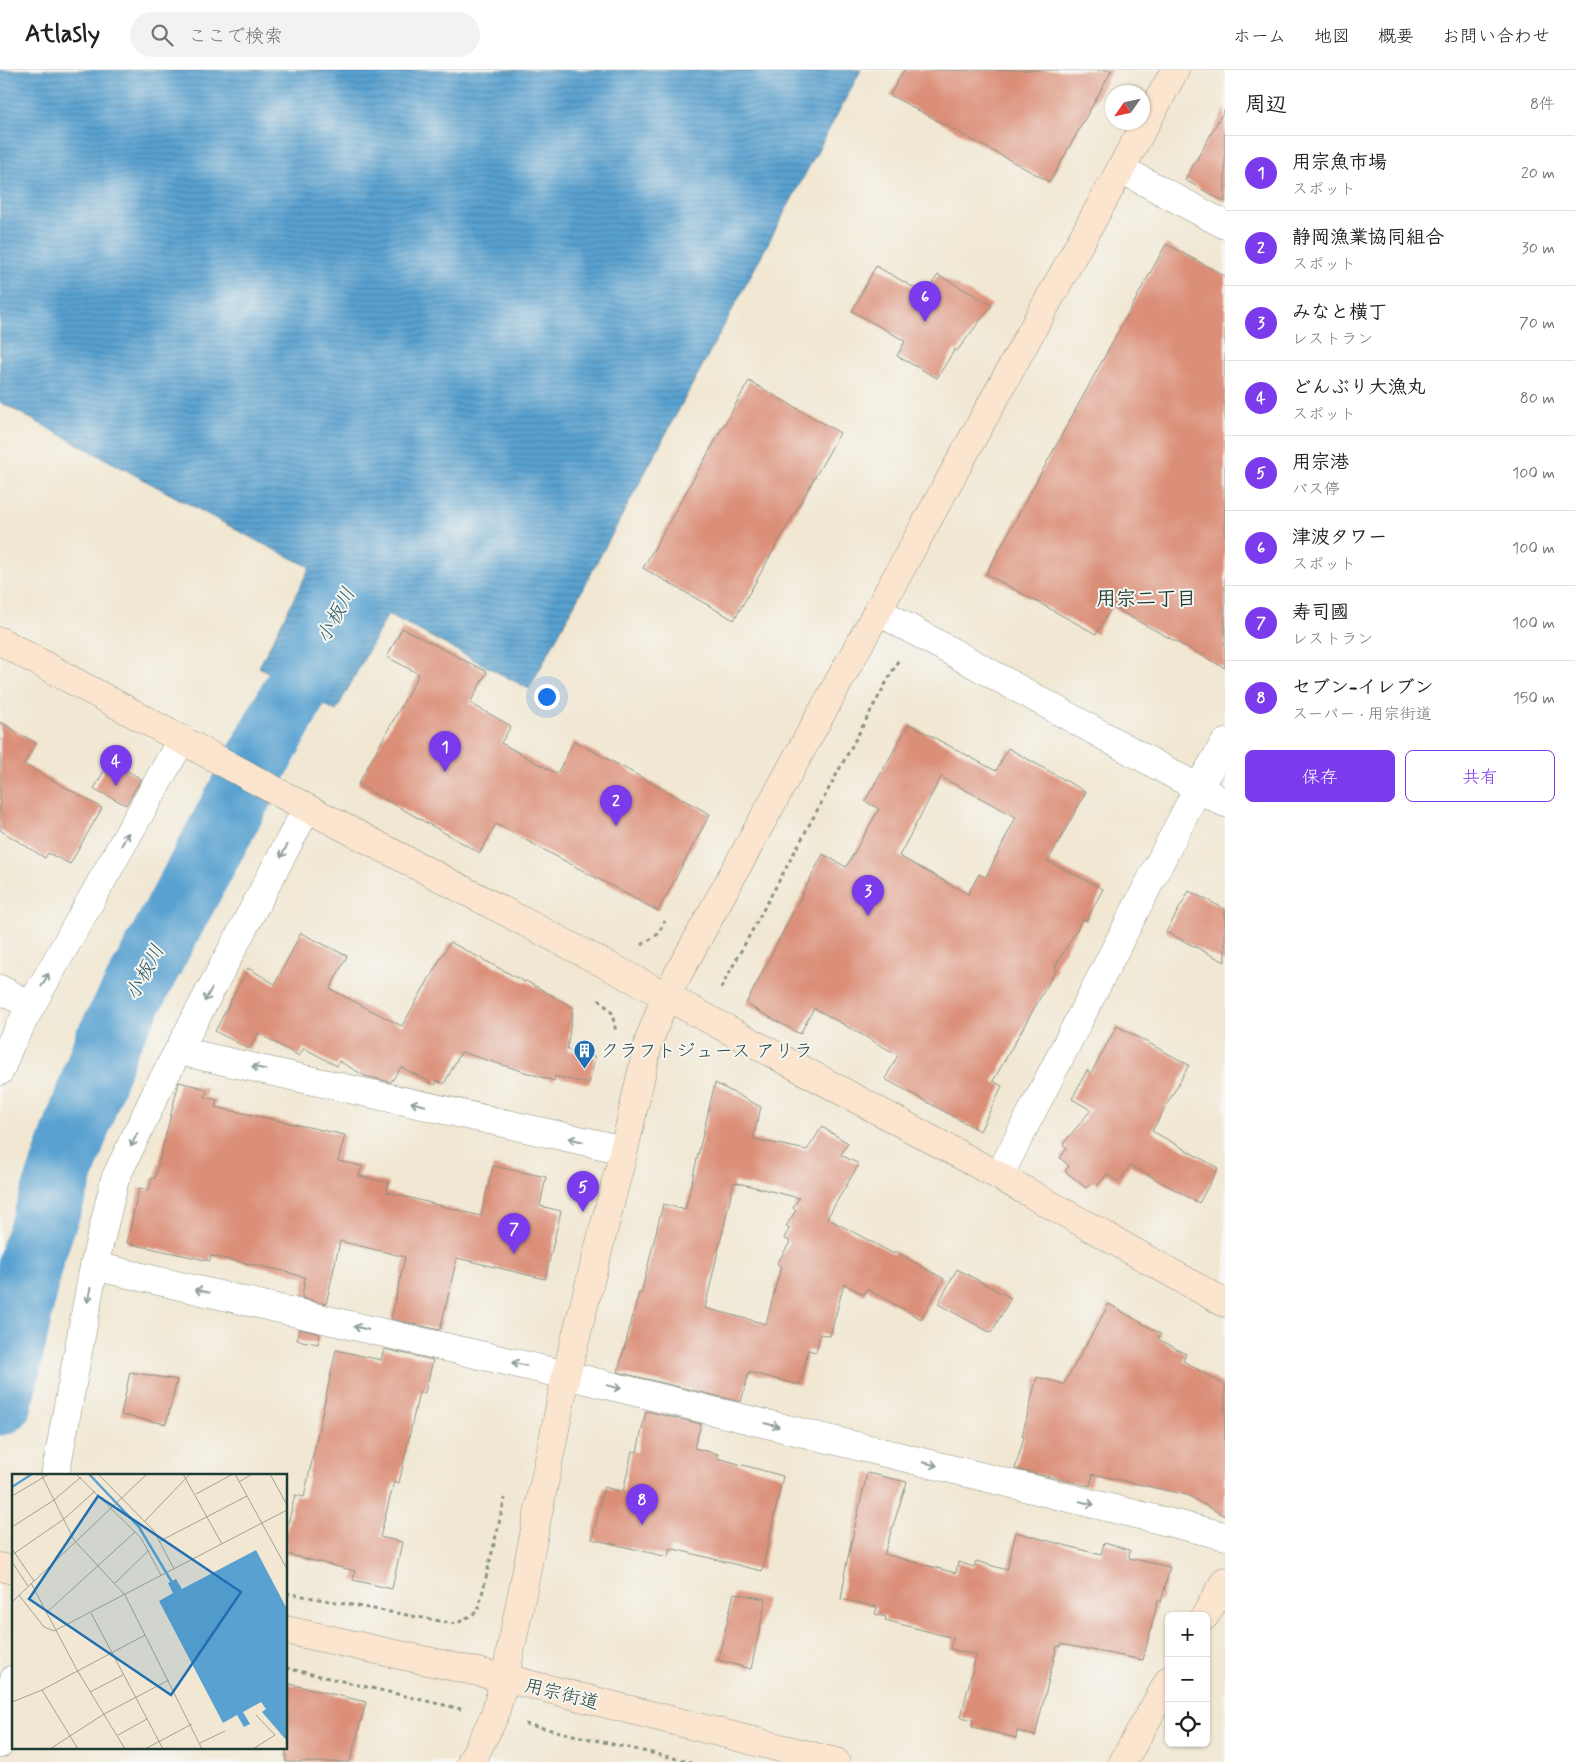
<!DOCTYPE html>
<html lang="ja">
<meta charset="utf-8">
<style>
body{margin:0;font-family:Mynerve,"Klee One",sans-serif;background:#f2f2f2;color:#202124}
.controls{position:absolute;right:15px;bottom:15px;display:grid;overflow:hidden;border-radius:8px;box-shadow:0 1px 4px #0004}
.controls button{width:45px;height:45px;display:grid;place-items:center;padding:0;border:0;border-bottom:1px solid #e0e0e0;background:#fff;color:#202124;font:25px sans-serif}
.compass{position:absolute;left:1105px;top:15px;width:45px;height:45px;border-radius:50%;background:#fff;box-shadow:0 1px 4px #0004;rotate:236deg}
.you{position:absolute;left:546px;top:626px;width:18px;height:18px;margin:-12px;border:4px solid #fff;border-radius:50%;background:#1a73e8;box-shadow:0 0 0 8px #1a73e833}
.badge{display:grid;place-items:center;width:32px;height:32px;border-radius:50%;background:#7c3aed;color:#fff;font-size:16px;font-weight:700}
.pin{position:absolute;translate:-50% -41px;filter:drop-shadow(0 1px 2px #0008)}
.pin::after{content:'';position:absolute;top:26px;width:18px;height:15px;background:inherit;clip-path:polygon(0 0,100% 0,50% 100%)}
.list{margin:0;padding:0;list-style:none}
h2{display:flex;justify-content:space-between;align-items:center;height:65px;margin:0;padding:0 20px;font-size:21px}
h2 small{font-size:16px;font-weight:400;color:#757577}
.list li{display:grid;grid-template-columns:32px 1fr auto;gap:15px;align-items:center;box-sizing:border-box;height:75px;padding:0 20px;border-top:1px solid #e0e0e0}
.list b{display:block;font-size:19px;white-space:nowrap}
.list p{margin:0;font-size:16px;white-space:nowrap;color:#757577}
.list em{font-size:16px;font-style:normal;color:#757577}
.actions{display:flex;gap:10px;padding:15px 20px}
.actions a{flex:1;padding:11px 0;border:1px solid #7c3aed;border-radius:8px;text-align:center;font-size:18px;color:#7c3aed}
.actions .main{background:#7c3aed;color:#fff}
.icon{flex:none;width:28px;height:28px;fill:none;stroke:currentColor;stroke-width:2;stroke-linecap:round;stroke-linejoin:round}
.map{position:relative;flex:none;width:1225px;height:1692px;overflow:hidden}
header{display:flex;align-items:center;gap:30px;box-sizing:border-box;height:70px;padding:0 25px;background:#fff;border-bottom:1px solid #e0e0e0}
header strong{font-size:24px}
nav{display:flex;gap:28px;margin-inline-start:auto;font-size:18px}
.search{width:350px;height:45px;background:#f2f2f2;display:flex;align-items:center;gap:12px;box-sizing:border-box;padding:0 18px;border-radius:28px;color:#757577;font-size:19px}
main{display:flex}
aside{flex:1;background:#fff}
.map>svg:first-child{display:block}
.water{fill:url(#water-rules);stroke:#3c6f82}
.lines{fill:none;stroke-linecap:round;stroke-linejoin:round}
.river{stroke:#59a1d0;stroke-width:65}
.building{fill:#db8f78;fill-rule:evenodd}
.street-casing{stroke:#889283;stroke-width:29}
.secondary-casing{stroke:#889283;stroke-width:29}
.path{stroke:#889283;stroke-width:3;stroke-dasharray:4 4;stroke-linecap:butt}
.street{stroke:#fff;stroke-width:28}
.secondary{stroke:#fbe5cf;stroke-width:28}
.oneway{stroke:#8f9e9a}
.labels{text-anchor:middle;stroke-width:4;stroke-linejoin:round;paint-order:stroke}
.poi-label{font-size:19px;fill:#1f3d34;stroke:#f6f6f2;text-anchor:start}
.street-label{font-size:19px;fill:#1f3d34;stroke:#f6f6f2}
.neighbourhood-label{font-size:20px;font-weight:bold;fill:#1f3d34;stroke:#f6f6f2}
.water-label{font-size:20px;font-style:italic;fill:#305b63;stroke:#f6f6f2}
.inset-river{fill:none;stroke:#59a1d0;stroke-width:2.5}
.inset-road{fill:none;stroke:#9da393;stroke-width:1}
.view{fill:#1f6fb2;fill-opacity:0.15;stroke:#1f6fb2;stroke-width:2.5}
.inset-edge{fill:none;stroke:#1f3d34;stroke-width:2.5}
</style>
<header>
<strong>Atlasly</strong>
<div class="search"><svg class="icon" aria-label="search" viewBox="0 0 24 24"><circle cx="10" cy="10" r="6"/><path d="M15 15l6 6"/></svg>ここで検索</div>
<nav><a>ホーム</a><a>地図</a><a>概要</a><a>お問い合わせ</a></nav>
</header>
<main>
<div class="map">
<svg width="1225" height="1692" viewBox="0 0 1225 1692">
<defs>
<pattern id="water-rules" width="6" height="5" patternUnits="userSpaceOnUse" patternTransform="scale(1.25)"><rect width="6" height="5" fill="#59a1d0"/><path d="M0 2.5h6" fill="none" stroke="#4984aa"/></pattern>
</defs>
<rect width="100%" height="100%" fill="#f6f6f2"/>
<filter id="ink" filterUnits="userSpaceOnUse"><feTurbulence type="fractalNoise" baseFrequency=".02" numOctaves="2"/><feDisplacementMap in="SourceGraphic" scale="10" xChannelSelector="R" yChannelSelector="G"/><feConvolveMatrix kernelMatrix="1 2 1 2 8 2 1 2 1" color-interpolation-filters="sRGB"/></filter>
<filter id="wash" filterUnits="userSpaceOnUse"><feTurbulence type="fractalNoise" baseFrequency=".0096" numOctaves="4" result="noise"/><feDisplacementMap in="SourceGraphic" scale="20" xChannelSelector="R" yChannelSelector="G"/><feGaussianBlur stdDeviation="1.12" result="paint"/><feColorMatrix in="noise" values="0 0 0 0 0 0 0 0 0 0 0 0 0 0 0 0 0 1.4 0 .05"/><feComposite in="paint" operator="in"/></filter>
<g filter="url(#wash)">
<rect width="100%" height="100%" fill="#f1e7d2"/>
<!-- water -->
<path class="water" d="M0,0H861L529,619L388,544L336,641L259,597L310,497L257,471L0,332Z"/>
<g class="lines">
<!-- river -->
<path class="river" d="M0,1333L33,1183L106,974L339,539"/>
</g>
<g id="blocks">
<!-- building -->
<g class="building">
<path d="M904,0H1112L1050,112L890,25Z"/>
<path d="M1225,39V132L1185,110Z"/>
<path d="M1166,174L1225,206V598L1112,537L1096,564L986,504Z"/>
<path d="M876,196L925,224L938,205L992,235L957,281L955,279L937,308L897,286L905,271L852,241Z"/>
<path d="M749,311L840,363L734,550L643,498Z"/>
<path d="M402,558L487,602L470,633L511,656L501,673L557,704L574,671L710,744L658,841L496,754L480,783L358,714L419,604L387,587Z"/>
<path d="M0,652L36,673L24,694L102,738L70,794L48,783L45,788L0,760Z"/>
<path d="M909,654L996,701L1008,678L1086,722L1048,791L1103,819L1086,851L1083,849L1055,897L1057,898L993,1011L1002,1016L980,1061L885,1009L898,985L814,938L800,964L746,934L823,784L846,797L879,739L865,731ZM941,707L1016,747L986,807L979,804L968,824L899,786Z"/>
<path d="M110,690L141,709L126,735L94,719Z"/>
<path d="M1189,821L1225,839V892L1166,862Z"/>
<path d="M301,863L347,886L330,919L402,956L450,872L525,912L526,911L573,937L567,980L595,987L589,1014L555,1006L554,1011L461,982L444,1014L437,1010L435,1015L401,997L391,1012L365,1006L339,991L337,996L304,978L299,986L258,963L249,979L215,961L248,898L275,914Z"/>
<path d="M1117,956L1189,995L1152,1061L1218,1098L1199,1133L1130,1095L1119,1112L1107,1104L1098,1115L1094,1111L1086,1118L1065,1101L1069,1096L1060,1088L1067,1078L1063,1074L1091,1040L1072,1029L1087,1000L1091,1003Z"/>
<path d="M179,1012L207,1019L205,1027L217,1030L215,1037L345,1065L338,1091L362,1096L359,1106L389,1113L387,1122L481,1146L493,1096L546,1107L540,1136L561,1141L545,1209L457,1188L440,1260L391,1249L405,1187L340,1171L326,1234L302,1228L305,1207L289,1203V1202L211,1186L210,1191L127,1173L139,1118L149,1120L152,1108H155Z"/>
<path d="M715,1013L761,1037L753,1069L807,1080L822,1057L848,1073L841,1085L859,1094L827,1148L894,1184L895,1181L944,1209L921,1249L867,1219L864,1225L844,1214L830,1266L820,1264L816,1282L808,1280L800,1315L749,1302L741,1332L618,1302L639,1223L641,1224L663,1134L685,1140ZM734,1112L799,1128L793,1138L796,1140L786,1156L790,1158L784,1168L790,1172L777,1194L781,1196L766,1254L705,1238Z"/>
<path d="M957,1199L1011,1228L991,1263L938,1234Z"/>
<path d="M1109,1234L1161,1264L1158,1269L1186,1284L1183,1291L1225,1315V1446L1187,1425L1093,1404L1090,1416L1015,1399L1024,1367L1022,1366L1037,1307L1064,1314Z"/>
<path d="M299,1259L320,1264L318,1274L297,1270Z"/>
<path d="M384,1279L433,1290L425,1323L419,1322L399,1413L394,1412L380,1467L402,1472L392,1519L353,1510L355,1501L286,1484V1462L295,1425L304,1427L336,1280L381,1290Z"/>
<path d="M130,1302L177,1310L166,1354L121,1345Z"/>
<path d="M646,1341L701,1354L694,1378L718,1384L717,1388L783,1406L762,1501L670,1478L668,1487L592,1469L604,1417L623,1422L632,1381L637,1382Z"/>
<path d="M867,1403L907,1412L884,1484L956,1503L958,1492L974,1497L976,1491L1007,1500L1016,1462L1101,1485L1104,1473L1130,1480L1129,1488L1170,1497L1161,1532L1158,1530L1143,1590L1061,1574L1060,1577L1057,1576L1035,1666L1017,1661L1016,1668L972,1657L973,1650L961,1647L976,1585L950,1579L953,1568L885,1550L886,1547L875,1544L877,1537L841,1529L845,1506L844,1505Z"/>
<path d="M734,1523L766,1529L751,1599L718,1590Z"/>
<path d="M286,1613L366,1632L350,1692H286Z"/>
</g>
</g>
</g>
<g filter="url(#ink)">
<use href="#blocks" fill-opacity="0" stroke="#889283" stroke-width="1"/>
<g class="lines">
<defs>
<g id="street">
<path d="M1121,99L1225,155"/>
<path d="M878,541L1225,733"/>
<path d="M0,919L31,936"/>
<path d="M179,981L624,1080"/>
<path d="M0,1001L10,975L31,936L182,669"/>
<path d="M999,1106L1198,718L1225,673"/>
<path d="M94,1196L566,1305L1225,1466"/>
<path d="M55,1406L94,1196L115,1109L159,1017L307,738"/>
<path d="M0,1674L14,1609"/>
</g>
<g id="secondary">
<path d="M0,571L307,738L666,926L999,1106L1225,1233"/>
<path d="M0,1497L14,1500"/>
<path d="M1205,1546L1225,1511"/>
<path d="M286,1560L505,1608L836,1692"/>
<path d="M471,1692L494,1647L505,1608L566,1305L624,1080L649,970L666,926L1175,0"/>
<path d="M1123,1692L1169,1610"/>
</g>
</defs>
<!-- street casing -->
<use href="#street" class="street-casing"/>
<!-- secondary casing -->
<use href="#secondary" class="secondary-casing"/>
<!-- path -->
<g class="path">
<path d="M642,875L658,864L665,851"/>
<path d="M721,918L899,589"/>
<path d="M599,929L612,943L616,962"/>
<path d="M286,1523L456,1554L478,1541L505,1428"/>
<path d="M286,1598L461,1639"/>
<path d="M525,1654L691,1692"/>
</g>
<!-- street -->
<use href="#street" class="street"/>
<!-- secondary -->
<use href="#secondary" class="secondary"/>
</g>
<!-- one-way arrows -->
<defs><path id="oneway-shaft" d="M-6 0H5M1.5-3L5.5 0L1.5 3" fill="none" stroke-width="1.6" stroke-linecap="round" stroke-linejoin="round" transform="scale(1.25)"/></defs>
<g class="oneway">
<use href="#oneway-shaft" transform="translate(125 769) rotate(-61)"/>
<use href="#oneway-shaft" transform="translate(284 781) rotate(118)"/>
<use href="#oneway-shaft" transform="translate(45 910) rotate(-61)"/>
<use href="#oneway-shaft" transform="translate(208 925) rotate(118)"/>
<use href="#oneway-shaft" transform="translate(259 998) rotate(-167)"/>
<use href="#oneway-shaft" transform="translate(418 1034) rotate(-167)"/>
<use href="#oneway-shaft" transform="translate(134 1070) rotate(116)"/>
<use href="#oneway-shaft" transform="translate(576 1070) rotate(-167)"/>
<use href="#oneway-shaft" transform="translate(202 1221) rotate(-167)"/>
<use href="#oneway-shaft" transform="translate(89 1225) rotate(101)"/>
<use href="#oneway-shaft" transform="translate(361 1258) rotate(-167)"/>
<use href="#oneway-shaft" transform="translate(519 1294) rotate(-167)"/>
<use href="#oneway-shaft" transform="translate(614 1317) rotate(14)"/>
<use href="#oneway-shaft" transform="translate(772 1355) rotate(14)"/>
<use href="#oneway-shaft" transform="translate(930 1394) rotate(14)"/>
<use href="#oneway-shaft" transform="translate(1087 1433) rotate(14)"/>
</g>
</g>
<!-- icons -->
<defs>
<symbol id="building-pin" viewBox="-11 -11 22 30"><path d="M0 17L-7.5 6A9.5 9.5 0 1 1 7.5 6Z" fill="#1f6fb2" stroke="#f6f6f2"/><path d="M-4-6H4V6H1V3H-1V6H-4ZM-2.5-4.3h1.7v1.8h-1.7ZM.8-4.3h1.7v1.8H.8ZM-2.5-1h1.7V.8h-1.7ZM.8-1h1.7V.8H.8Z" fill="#fff"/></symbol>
</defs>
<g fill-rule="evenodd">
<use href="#building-pin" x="572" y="968" width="25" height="34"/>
</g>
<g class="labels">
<!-- poi labels -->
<g class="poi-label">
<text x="600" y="987">クラフトジュース アリラ</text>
</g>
<!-- street labels -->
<g class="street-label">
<text transform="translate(562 1623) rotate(14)" y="7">用宗街道</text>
</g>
<!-- neighbourhood labels -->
<g class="neighbourhood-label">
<text x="1146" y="535">用宗二丁目</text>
</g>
<!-- water labels -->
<g class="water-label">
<text transform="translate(335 545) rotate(-62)" y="7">小板川</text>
<text transform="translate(144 902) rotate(-62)" y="7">小板川</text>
</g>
</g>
<!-- overview -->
<g transform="translate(12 1404)">
<rect width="275" height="275" fill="#f1e7d2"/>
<path d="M244,76L275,135V267L250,238L254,235L249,228L231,238L238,250L232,253L225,241L211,249L147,127L161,119L156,109L164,105L170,115Z" fill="#59a1d0"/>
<path class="inset-river" d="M77,0L127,53L164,115M0,13L20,0"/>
<path class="inset-road" d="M29,0L62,66L113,121L190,275M64,0L129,64L149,101M86,0L142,57L162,95M171,0L210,70M223,0L275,95M258,0L275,31M227,8L240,0M184,20L221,0M0,22L37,0M133,47L178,0M0,53L42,26L69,3M148,67L235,22M0,75L22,107M0,81L52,45L83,17M0,88L16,112M19,109L65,196L113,275M103,109L136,77M7,121L32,153L42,157L275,36M0,128L135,0M34,139L123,58M79,139L151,275M30,216L66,275M78,218L111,201M0,228L30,216L133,161M106,261L135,245M188,269L213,257M38,275L92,240L157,206M133,275L180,250M241,275L263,261L244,241"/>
<path class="view" d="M86,22L229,118L159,221L17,125Z"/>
<rect width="275" height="275" class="inset-edge"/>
</g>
</svg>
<div class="controls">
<button>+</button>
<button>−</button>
<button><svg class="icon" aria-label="locate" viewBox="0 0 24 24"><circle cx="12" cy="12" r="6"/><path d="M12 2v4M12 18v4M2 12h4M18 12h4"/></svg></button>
</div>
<svg class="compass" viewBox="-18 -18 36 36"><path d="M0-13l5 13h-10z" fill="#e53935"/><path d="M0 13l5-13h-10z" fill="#757577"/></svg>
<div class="you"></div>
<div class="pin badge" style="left:445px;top:702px">1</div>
<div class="pin badge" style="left:616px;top:756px">2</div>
<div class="pin badge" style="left:868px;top:846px">3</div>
<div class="pin badge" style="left:116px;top:716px">4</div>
<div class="pin badge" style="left:583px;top:1142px">5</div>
<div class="pin badge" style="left:925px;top:252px">6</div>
<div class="pin badge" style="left:514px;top:1184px">7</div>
<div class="pin badge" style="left:642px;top:1455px">8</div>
</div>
<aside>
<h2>周辺<small>8件</small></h2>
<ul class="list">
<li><span class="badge">1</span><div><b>用宗魚市場</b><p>スポット</p></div><em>20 m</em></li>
<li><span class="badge">2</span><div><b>静岡漁業協同組合</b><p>スポット</p></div><em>30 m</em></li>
<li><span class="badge">3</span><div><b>みなと横丁</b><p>レストラン</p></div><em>70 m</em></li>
<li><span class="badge">4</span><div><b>どんぶり大漁丸</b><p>スポット</p></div><em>80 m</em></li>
<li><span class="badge">5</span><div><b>用宗港</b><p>バス停</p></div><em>100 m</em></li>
<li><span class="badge">6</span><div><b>津波タワー</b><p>スポット</p></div><em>100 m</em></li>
<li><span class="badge">7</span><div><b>寿司國</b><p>レストラン</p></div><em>100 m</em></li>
<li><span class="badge">8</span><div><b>セブン-イレブン</b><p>スーパー · 用宗街道</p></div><em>150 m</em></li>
</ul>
<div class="actions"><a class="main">保存</a><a>共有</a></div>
</aside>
</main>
